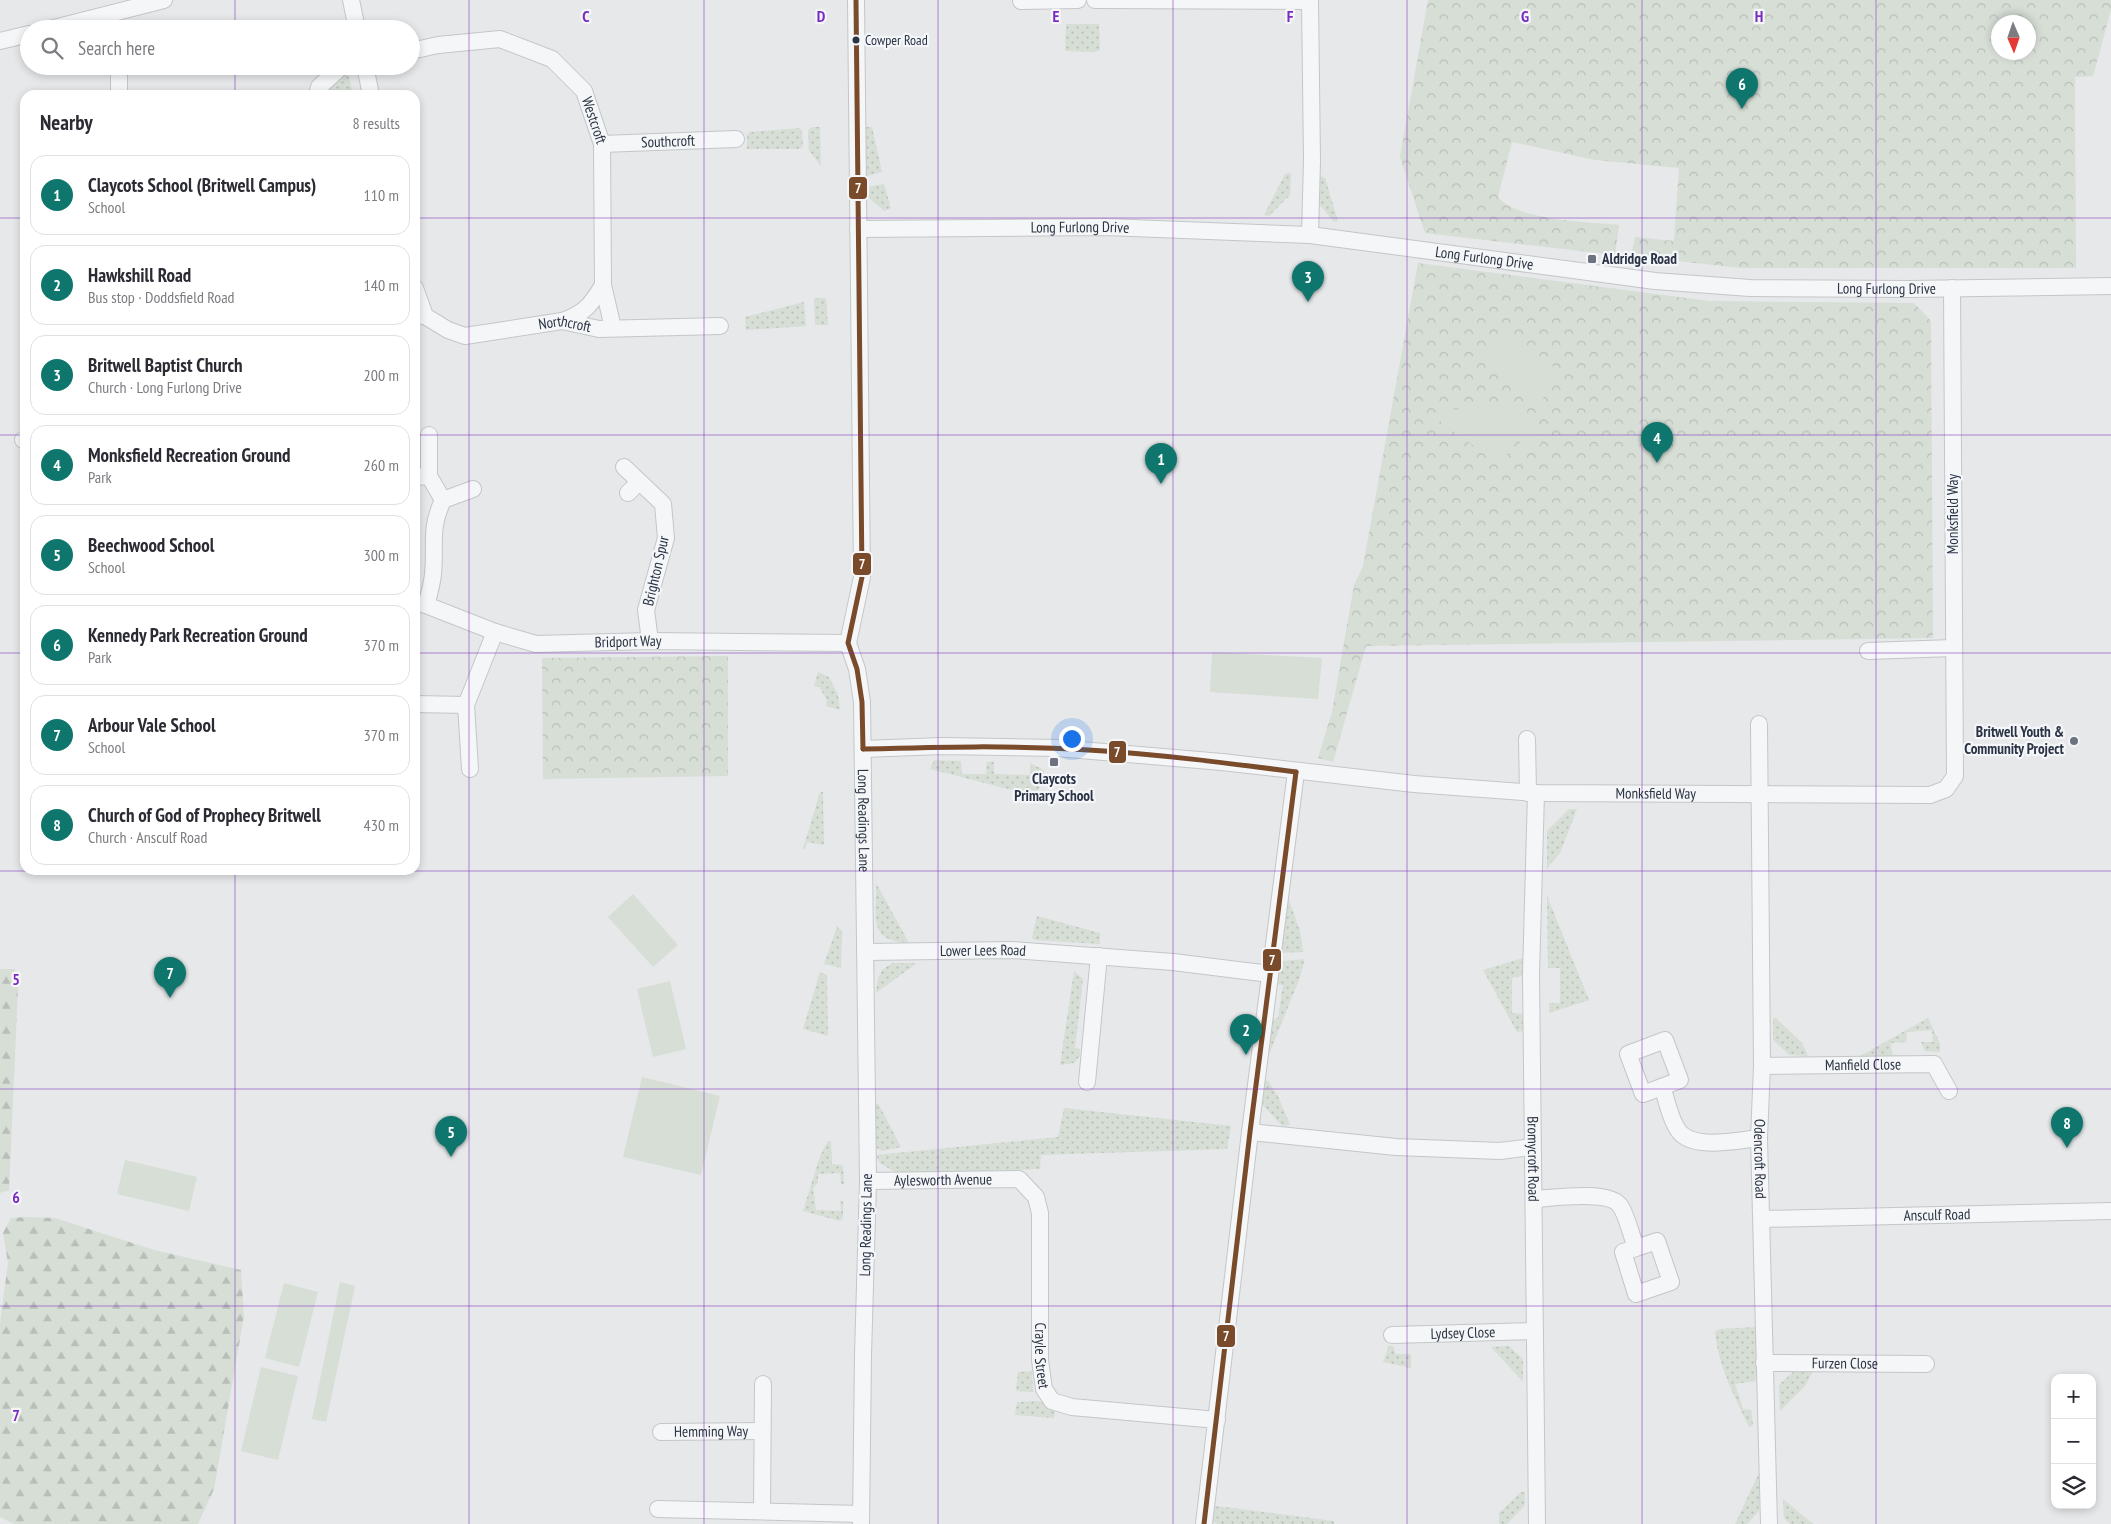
<!DOCTYPE html>
<meta charset="utf-8">
<style>
body{margin:0;font-family:"PT Sans Narrow",sans-serif;background:#f2f2f3;color:#2b2b33}
.controls{position:absolute;right:15px;bottom:15px;display:grid;overflow:hidden;border-radius:10px;box-shadow:0 2px 8px #0003}
.controls button{width:45px;height:45px;display:grid;place-items:center;padding:0;border:0;border-bottom:1px solid #e1e1e2;background:#fff;color:#2b2b33;font:25px sans-serif}
.compass{position:absolute;left:1991px;top:15px;width:45px;height:45px;border-radius:50%;background:#fff;box-shadow:0 2px 8px #0003;rotate:178deg}
.you{position:absolute;left:1071px;top:738px;width:18px;height:18px;margin:-12px;border:4px solid #fff;border-radius:50%;background:#1a73e8;box-shadow:0 0 0 8px #1a73e833}
.badge{display:grid;place-items:center;width:32px;height:32px;border-radius:50%;background:#0f766e;color:#fff;font-size:16px;font-weight:700}
.pin{position:absolute;translate:-50% -41px;filter:drop-shadow(0 1px 2px #0008)}
.pin::after{content:'';position:absolute;top:26px;width:18px;height:15px;background:inherit;clip-path:polygon(0 0,100% 0,50% 100%)}
.list{margin:0;padding:0;list-style:none}
h2{display:flex;justify-content:space-between;align-items:center;height:65px;margin:0;padding:0 20px;font-size:21px}
h2 small{font-size:16px;font-weight:400;color:#7c7c81}
.list li{display:grid;grid-template-columns:32px 1fr auto;gap:15px;align-items:center;box-sizing:border-box;height:80px;margin:0 10px 10px;padding:0 10px;border:1px solid #e1e1e2;border-radius:15px}
.list b{display:block;font-size:19px;white-space:nowrap}
.list p{margin:0;font-size:16px;white-space:nowrap;color:#7c7c81}
.list em{font-size:16px;font-style:normal;color:#7c7c81}
.icon{flex:none;width:28px;height:28px;fill:none;stroke:currentColor;stroke-width:2;stroke-linecap:round;stroke-linejoin:round}
.map{position:relative;flex:none;width:2111px;height:1524px;overflow:hidden}
.search{position:absolute;background:#fff;box-shadow:0 2px 8px #0003;left:20px;top:20px;width:400px;height:55px;display:flex;align-items:center;gap:12px;box-sizing:border-box;padding:0 18px;border-radius:28px;color:#7c7c81;font-size:19px}
.panel{position:absolute;background:#fff;box-shadow:0 2px 8px #0003;left:20px;top:90px;width:400px;height:785px;border-radius:15px}
.map>svg:first-child{display:block}
.grass{fill:url(#grass-dots)}
.forest{fill:url(#forest-firs)}
.park{fill:url(#park-crowns);fill-rule:evenodd}
.pitch{fill:#d6ded6}
.lines{fill:none;stroke-linecap:round;stroke-linejoin:round}
.minor-casing{stroke:#c4c6c8;stroke-width:18}
.minor{stroke:#f5f6f7;stroke-width:16}
.bus-1-casing{stroke:#f4f6f9;stroke-width:9}
.bus-1{stroke:#7a4b2a;stroke-width:5}
.grid{fill:none;stroke:#7b2cbf;stroke-width:1;stroke-opacity:0.55}
.bus-dot{fill:#2b3445;stroke:#f4f6f9;stroke-width:2}
.poi-dot{fill:#6c737f;stroke:#f4f6f9;stroke-width:2}
.labels{text-anchor:middle;stroke-width:4.5;stroke-linejoin:round;paint-order:stroke}
.bus-label{font-size:14px;fill:#2b3445;stroke:#f4f6f9;text-anchor:start}
.street-label{font-size:15px;fill:#2b3445;stroke:#f4f6f9}
.poi-label{font-size:15px;font-weight:bold;fill:#2b3445;stroke:#f4f6f9;text-anchor:start}
.grid-label{font-size:16px;text-anchor:middle;font-weight:bold;fill:#7b2cbf;stroke:#f4f6f9;stroke-width:4.5;stroke-linejoin:round;paint-order:stroke}
.line-badge{stroke:#f4f6f9;stroke-width:2}
.badge-label{font-size:14px;text-anchor:middle;font-weight:bold;fill:#fff}
</style>
<div class="map">
<svg width="2111" height="1524" viewBox="0 0 2111 1524">
<defs>
<pattern id="grass-dots" width="8" height="8" patternUnits="userSpaceOnUse" patternTransform="scale(1.25)"><rect width="8" height="8" fill="#d6ded6"/><path d="M2 2h.1M6 6h.1" fill="none" stroke="#b8bfb9" stroke-width="1.8" stroke-linecap="round"/></pattern>
<pattern id="forest-firs" width="22" height="20" patternUnits="userSpaceOnUse" patternTransform="scale(1.25)"><rect width="22" height="20" fill="#d6ded6"/><path d="M5 1l3.5 6h-7zM16 11l3.5 6h-7z" fill="#b8bfb9"/></pattern>
<pattern id="park-crowns" width="20" height="18" patternUnits="userSpaceOnUse" patternTransform="scale(1.25)"><rect width="20" height="18" fill="#d6ded6"/><path d="M2 6a3 3 0 1 1 6 0M12 15a3 3 0 1 1 6 0" fill="none" stroke="#b8bfb9"/></pattern>
</defs>
<rect width="100%" height="100%" fill="#e6e8ea"/>
<!-- grass -->
<g class="grass">
<path d="M1066,24H1099L1100,50L1095,52L1065,51Z"/>
<path d="M342,71L349,76L353,95H316Z"/>
<path d="M812,127H820L821,166L809,151L808,130Z"/>
<path d="M864,127H872L882,172L867,176Z"/>
<path d="M800,128L802,131L803,146L800,149H747V135L750,132Z"/>
<path d="M1291,173L1290,195L1269,216L1264,215L1285,174Z"/>
<path d="M1318,175L1325,178L1338,221L1334,222L1314,198Z"/>
<path d="M884,184L891,208L884,211L867,196L866,187Z"/>
<path d="M814,298H826L828,325H815Z"/>
<path d="M804,302L806,326L746,330L745,317Z"/>
<path d="M818,672L829,677L838,695L840,710L826,706L827,700L819,687L814,686Z"/>
<path d="M934,760L961,761L962,774H986L987,762H994V774L1030,775V763L1044,770V776L1036,796L930,769Z"/>
<path d="M820,792H823L824,845L807,842L805,849H803Z"/>
<path d="M1569,809H1577L1560,853L1547,868V831Z"/>
<path d="M876,883L909,943C867,941 877,917 876,883Z"/>
<path d="M1286,892L1300,931L1303,952L1275,953Z"/>
<path d="M1547,896L1589,1000L1549,1013V1003H1560V968H1548Z"/>
<path d="M1037,916L1100,933V944L1035,940L1032,938Z"/>
<path d="M837,927L842,931L841,968L824,964Z"/>
<path d="M1523,958V976L1512,978V1013L1524,1014L1523,1031L1517,1032L1483,970Z"/>
<path d="M1305,959L1299,980L1268,1057L1265,1021L1278,1018L1283,985L1269,984L1272,962Z"/>
<path d="M893,963H917L876,993C878,977 878,970 893,963Z"/>
<path d="M1074,971L1083,979L1075,1048L1080,1049V1056L1074,1063L1060,1065Z"/>
<path d="M820,972L827,975L828,1036L803,1029Z"/>
<path d="M1773,1018H1776L1802,1043L1808,1056L1789,1055L1773,1040Z"/>
<path d="M1928,1018L1940,1044V1052L1925,1051L1921,1042H1933L1932,1030L1907,1032L1906,1042L1891,1043L1892,1055H1901V1057L1860,1059V1056Z"/>
<path d="M1264,1080L1268,1081L1278,1096L1290,1125L1282,1126L1261,1103Z"/>
<path d="M878,1103L901,1147L882,1151L875,1147L874,1106Z"/>
<path d="M1064,1108L1231,1126L1227,1149L1041,1155L1040,1169L898,1174L880,1163L876,1155L1058,1137Z"/>
<path d="M828,1141H831L832,1164L843,1165L844,1184H841L840,1173L818,1174V1183L813,1188L816,1210L841,1211L840,1201H843V1218L840,1221L803,1211L820,1156Z"/>
<path d="M1756,1327V1381L1735,1384L1743,1409L1751,1410L1753,1425L1749,1427C1735,1397 1718,1366 1715,1332L1719,1329Z"/>
<path d="M1389,1345L1394,1347L1395,1354H1411V1368L1383,1362Z"/>
<path d="M1509,1346L1523,1359V1382L1491,1347Z"/>
<path d="M1032,1371L1033,1392L1016,1391L1018,1372Z"/>
<path d="M1794,1371H1813L1805,1386L1780,1411L1779,1385Z"/>
<path d="M1039,1401L1055,1409L1054,1418L1015,1415L1017,1402Z"/>
<path d="M1759,1473V1511L1747,1524H1735Z"/>
<path d="M1521,1492H1525V1505L1507,1524H1499V1513Z"/>
<path d="M1783,1499L1813,1524H1790L1784,1518Z"/>
<path d="M1216,1506L1334,1521V1524H1217L1210,1520L1213,1508Z"/>
</g>
<!-- forest -->
<g class="forest">
<path d="M0,969H15L18,988L9,1190L0,1193Z"/>
<path d="M26,1217L55,1218L154,1250L241,1270L244,1316L214,1489L198,1524H14L0,1517V1323L8,1263L3,1233L11,1218Z"/>
</g>
<!-- park -->
<g class="park">
<path d="M1428,0H2111V10L2093,76L2075,77L2076,268H1742L1631,256L1635,237L1674,241L1679,168L1595,160L1512,142L1498,197C1518,221 1588,222 1619,225L1615,255L1425,233L1400,157ZM2028,22V52H1998V22Z"/>
<path d="M1418,263L1709,301L1914,303L1931,321L1933,638L1366,646L1333,762L1318,758L1332,712L1354,585L1363,566Z"/>
<path d="M728,656V776L543,779L542,658Z"/>
</g>
<!-- pitch -->
<g class="pitch">
<path d="M1506,332L1562,373L1540,402L1483,362Z"/>
<path d="M1511,402L1542,427L1546,434L1536,452H1525L1518,440L1501,462H1495L1436,418L1437,412Z"/>
<path d="M1212,652L1322,658L1318,699L1210,692Z"/>
<path d="M633,894L678,945L653,967L608,917Z"/>
<path d="M670,981L686,1049L653,1057L637,989Z"/>
<path d="M642,1077L720,1096L701,1175L623,1157Z"/>
<path d="M125,1160L197,1177L189,1211L117,1194Z"/>
<path d="M340,1282L355,1286L326,1422L312,1419Z"/>
<path d="M284,1283L318,1292L299,1367L265,1358Z"/>
<path d="M261,1367L298,1376L278,1460L241,1451Z"/>
</g>
<g class="lines">
<defs>
<g id="minor">
<path d="M351,0L357,29"/>
<path id="s1" d="M856,0L862,577L848,643L857,669L862,702L868,1181L863,1355L861,1524"/>
<path d="M1095,0L1310,1"/>
<path d="M1021,1L1078,0"/>
<path d="M50,29L164,0"/>
<path d="M0,41L29,34"/>
<path id="s2" d="M411,51L438,45L500,39L552,59L584,91L602,144L603,285C591,305 584,314 562,321"/>
<path d="M365,66L371,95"/>
<path d="M119,95V66"/>
<path d="M317,95L319,87L342,66"/>
<path id="s3" d="M602,144L736,139"/>
<path id="s4" d="M858,229L1106,227L1310,235L1655,281L1750,288L1909,289L2111,286"/>
<path d="M1310,235L1312,160L1310,0"/>
<path d="M603,285L613,328"/>
<path d="M415,288L425,316"/>
<path id="s5" d="M415,315L425,316L448,330L465,336L562,321L599,329L720,326"/>
<path d="M23,440H25"/>
<path d="M624,467L663,504L666,538L646,610L650,641"/>
<path d="M429,476V435"/>
<path d="M415,477L429,476L443,500"/>
<path d="M628,493L639,482"/>
<path id="s6" d="M415,603L426,605L495,632L536,644L650,641L848,643"/>
<path d="M426,605C429,595 432,584 433,574C436,544 429,530 443,500L473,489"/>
<path d="M1868,651L1953,648"/>
<path d="M415,704L466,705"/>
<path id="s7" d="M1759,724L1762,1066L1759,1138L1769,1524"/>
<path d="M1527,739L1528,793"/>
<path id="s8" d="M863,749L942,746L1057,748L1222,762L1414,784L1536,793L1930,795L1946,789L1955,776L1952,288"/>
<path d="M470,769L466,705L495,632"/>
<path id="s9" d="M1536,793L1531,975L1537,1524"/>
<path id="s10" d="M865,952L1012,950L1173,962L1270,974"/>
<path d="M1665,1040L1680,1080L1643,1094L1628,1054Z"/>
<path id="s11" d="M1762,1066L1934,1064L1949,1091"/>
<path d="M1087,1082L1099,956"/>
<path d="M1662,1087C1667,1100 1670,1119 1678,1130C1692,1151 1738,1140 1759,1138"/>
<path d="M1250,1132L1396,1147L1500,1151L1532,1147"/>
<path id="s12" d="M868,1181L1019,1179L1036,1197L1040,1213V1360L1044,1389L1052,1401L1072,1407L1217,1420"/>
<path d="M1535,1199C1554,1198 1611,1189 1621,1207C1628,1219 1631,1235 1636,1248L1657,1241L1671,1282L1636,1294L1623,1252L1636,1248"/>
<path id="s13" d="M1762,1219L2111,1211"/>
<path id="s14" d="M1392,1335L1535,1331"/>
<path id="s15" d="M1764,1363L1926,1364"/>
<path id="s16" d="M661,1432L762,1431"/>
<path d="M658,1509L861,1514"/>
<path d="M762,1511L763,1384"/>
<path d="M1204,1524L1250,1132L1296,772"/>
</g>
</defs>
<!-- minor casing -->
<use href="#minor" class="minor-casing"/>
<!-- minor -->
<use href="#minor" class="minor"/>
<defs>
<g id="bus-1">
<path d="M856,0L862,577L848,643L857,669L862,702L863,749"/>
<path d="M863,749C938,747 1013,745 1088,750C1157,754 1227,763 1296,772"/>
<path d="M1204,1524L1250,1132L1296,772"/>
</g>
</defs>
<!-- bus-1 casing -->
<use href="#bus-1" class="bus-1-casing"/>
<!-- bus-1 -->
<use href="#bus-1" class="bus-1"/>
</g>
<!-- grid -->
<path class="grid" d="M235,0V29M469,0V1524M704,0V1524M938,0V1524M1173,0V1524M1407,0V1524M1642,0V1524M1876,0V1524M235,66V95M0,218H25M415,218H2111M0,435H25M415,435H2111M0,653H25M415,653H2111M235,870V1524M0,871H2111M0,1089H2111M0,1306H2111"/>
<!-- markers -->
<circle class="bus-dot" cx="856" cy="40" r="4.5"/>
<g class="poi-dot">
<rect x="1587" y="254" width="10" height="10" rx="2.5"/>
<circle cx="2074" cy="741" r="5"/>
<rect x="1049" y="757" width="10" height="10" rx="2.5"/>
</g>
<g class="labels">
<!-- bus labels -->
<g class="bus-label">
<text x="865" y="45">Cowper Road</text>
</g>
<!-- street labels -->
<g class="street-label">
<text dy="5" stroke="none"><textPath href="#s2" startOffset="222">Westcroft</textPath></text>
<text dy="5" stroke="none"><textPath href="#s3" startOffset="66">Southcroft</textPath></text>
<text dy="5" stroke="none"><textPath href="#s4" startOffset="222">Long Furlong Drive</textPath></text>
<text dy="5" stroke="none"><textPath href="#s4" startOffset="628">Long Furlong Drive</textPath></text>
<text dy="5" stroke="none"><textPath href="#s4" startOffset="1032">Long Furlong Drive</textPath></text>
<text dy="5" stroke="none"><textPath href="#s5" startOffset="156">Northcroft</textPath></text>
<text transform="translate(1953 514) rotate(-90)" y="5">Monksfield Way</text>
<text transform="translate(656 571) rotate(-77)" y="5">Brighton Spur</text>
<text dy="5" stroke="none"><textPath href="#s6" startOffset="220">Bridport Way</textPath></text>
<text dy="5" stroke="none"><textPath href="#s8" startOffset="795">Monksfield Way</textPath></text>
<text dy="5" stroke="none"><textPath href="#s1" startOffset="824">Long Readings Lane</textPath></text>
<text dy="5" stroke="none"><textPath href="#s10" startOffset="118">Lower Lees Road</textPath></text>
<text dy="5" stroke="none"><textPath href="#s11" startOffset="101">Manfield Close</textPath></text>
<text dy="5" stroke="none"><textPath href="#s7" startOffset="435">Odencroft Road</textPath></text>
<text dy="5" stroke="none"><textPath href="#s9" startOffset="366">Bromycroft Road</textPath></text>
<text dy="5" stroke="none"><textPath href="#s12" startOffset="75">Aylesworth Avenue</textPath></text>
<text dy="5" stroke="none"><textPath href="#s13" startOffset="175">Ansculf Road</textPath></text>
<text transform="translate(866 1225) rotate(-89)" y="5">Long Readings Lane</text>
<text dy="5" stroke="none"><textPath href="#s14" startOffset="71">Lydsey Close</textPath></text>
<text dy="5" stroke="none"><textPath href="#s12" startOffset="335">Crayle Street</textPath></text>
<text dy="5" stroke="none"><textPath href="#s15" startOffset="81">Furzen Close</textPath></text>
<text dy="5" stroke="none"><textPath href="#s16" startOffset="50">Hemming Way</textPath></text>
</g>
<!-- poi labels -->
<g class="poi-label">
<text x="1602" y="264">Aldridge Road</text>
<text x="2064" y="737" text-anchor="end">Britwell Youth &amp;<tspan x="2064" dy="17">Community Project</tspan></text>
<text x="1054" y="784" text-anchor="middle">Claycots<tspan x="1054" dy="17">Primary School</tspan></text>
</g>
</g>
<g class="grid-label">
<text x="586" y="22">C</text>
<text x="821" y="22">D</text>
<text x="1056" y="22">E</text>
<text x="1290" y="22">F</text>
<text x="1525" y="22">G</text>
<text x="1759" y="22">H</text>
<text x="16" y="985">5</text>
<text x="16" y="1203">6</text>
<text x="16" y="1421">7</text>
</g>
<g class="line-badge">
<rect x="848" y="176" width="20" height="24" rx="5" fill="#7a4b2a"/>
<rect x="852" y="552" width="20" height="24" rx="5" fill="#7a4b2a"/>
<rect x="1108" y="740" width="19" height="24" rx="5" fill="#7a4b2a"/>
<rect x="1262" y="948" width="20" height="24" rx="5" fill="#7a4b2a"/>
<rect x="1216" y="1324" width="20" height="24" rx="5" fill="#7a4b2a"/>
</g>
<g class="badge-label">
<text x="858" y="193">7</text>
<text x="862" y="569">7</text>
<text x="1117" y="757">7</text>
<text x="1272" y="965">7</text>
<text x="1226" y="1341">7</text>
</g>
</svg>
<div class="controls">
<button>+</button>
<button>−</button>
<button><svg class="icon" aria-label="layers" viewBox="0 0 24 24"><path d="M12 4l9 5-9 5-9-5zM3 14l9 5 9-5"/></svg></button>
</div>
<svg class="compass" viewBox="-18 -18 36 36"><path d="M0-13l5 13h-10z" fill="#e53935"/><path d="M0 13l5-13h-10z" fill="#7c7c81"/></svg>
<div class="you"></div>
<div class="pin badge" style="left:1161px;top:484px">1</div>
<div class="pin badge" style="left:1246px;top:1055px">2</div>
<div class="pin badge" style="left:1308px;top:302px">3</div>
<div class="pin badge" style="left:1657px;top:463px">4</div>
<div class="pin badge" style="left:451px;top:1157px">5</div>
<div class="pin badge" style="left:1742px;top:109px">6</div>
<div class="pin badge" style="left:170px;top:998px">7</div>
<div class="pin badge" style="left:2067px;top:1148px">8</div>
<div class="search"><svg class="icon" aria-label="search" viewBox="0 0 24 24"><circle cx="10" cy="10" r="6"/><path d="M15 15l6 6"/></svg>Search here</div>
<section class="panel">
<h2>Nearby<small>8 results</small></h2>
<ul class="list">
<li><span class="badge">1</span><div><b>Claycots School (Britwell Campus)</b><p>School</p></div><em>110 m</em></li>
<li><span class="badge">2</span><div><b>Hawkshill Road</b><p>Bus stop · Doddsfield Road</p></div><em>140 m</em></li>
<li><span class="badge">3</span><div><b>Britwell Baptist Church</b><p>Church · Long Furlong Drive</p></div><em>200 m</em></li>
<li><span class="badge">4</span><div><b>Monksfield Recreation Ground</b><p>Park</p></div><em>260 m</em></li>
<li><span class="badge">5</span><div><b>Beechwood School</b><p>School</p></div><em>300 m</em></li>
<li><span class="badge">6</span><div><b>Kennedy Park Recreation Ground</b><p>Park</p></div><em>370 m</em></li>
<li><span class="badge">7</span><div><b>Arbour Vale School</b><p>School</p></div><em>370 m</em></li>
<li><span class="badge">8</span><div><b>Church of God of Prophecy Britwell</b><p>Church · Ansculf Road</p></div><em>430 m</em></li>
</ul>
</section>
</div>
